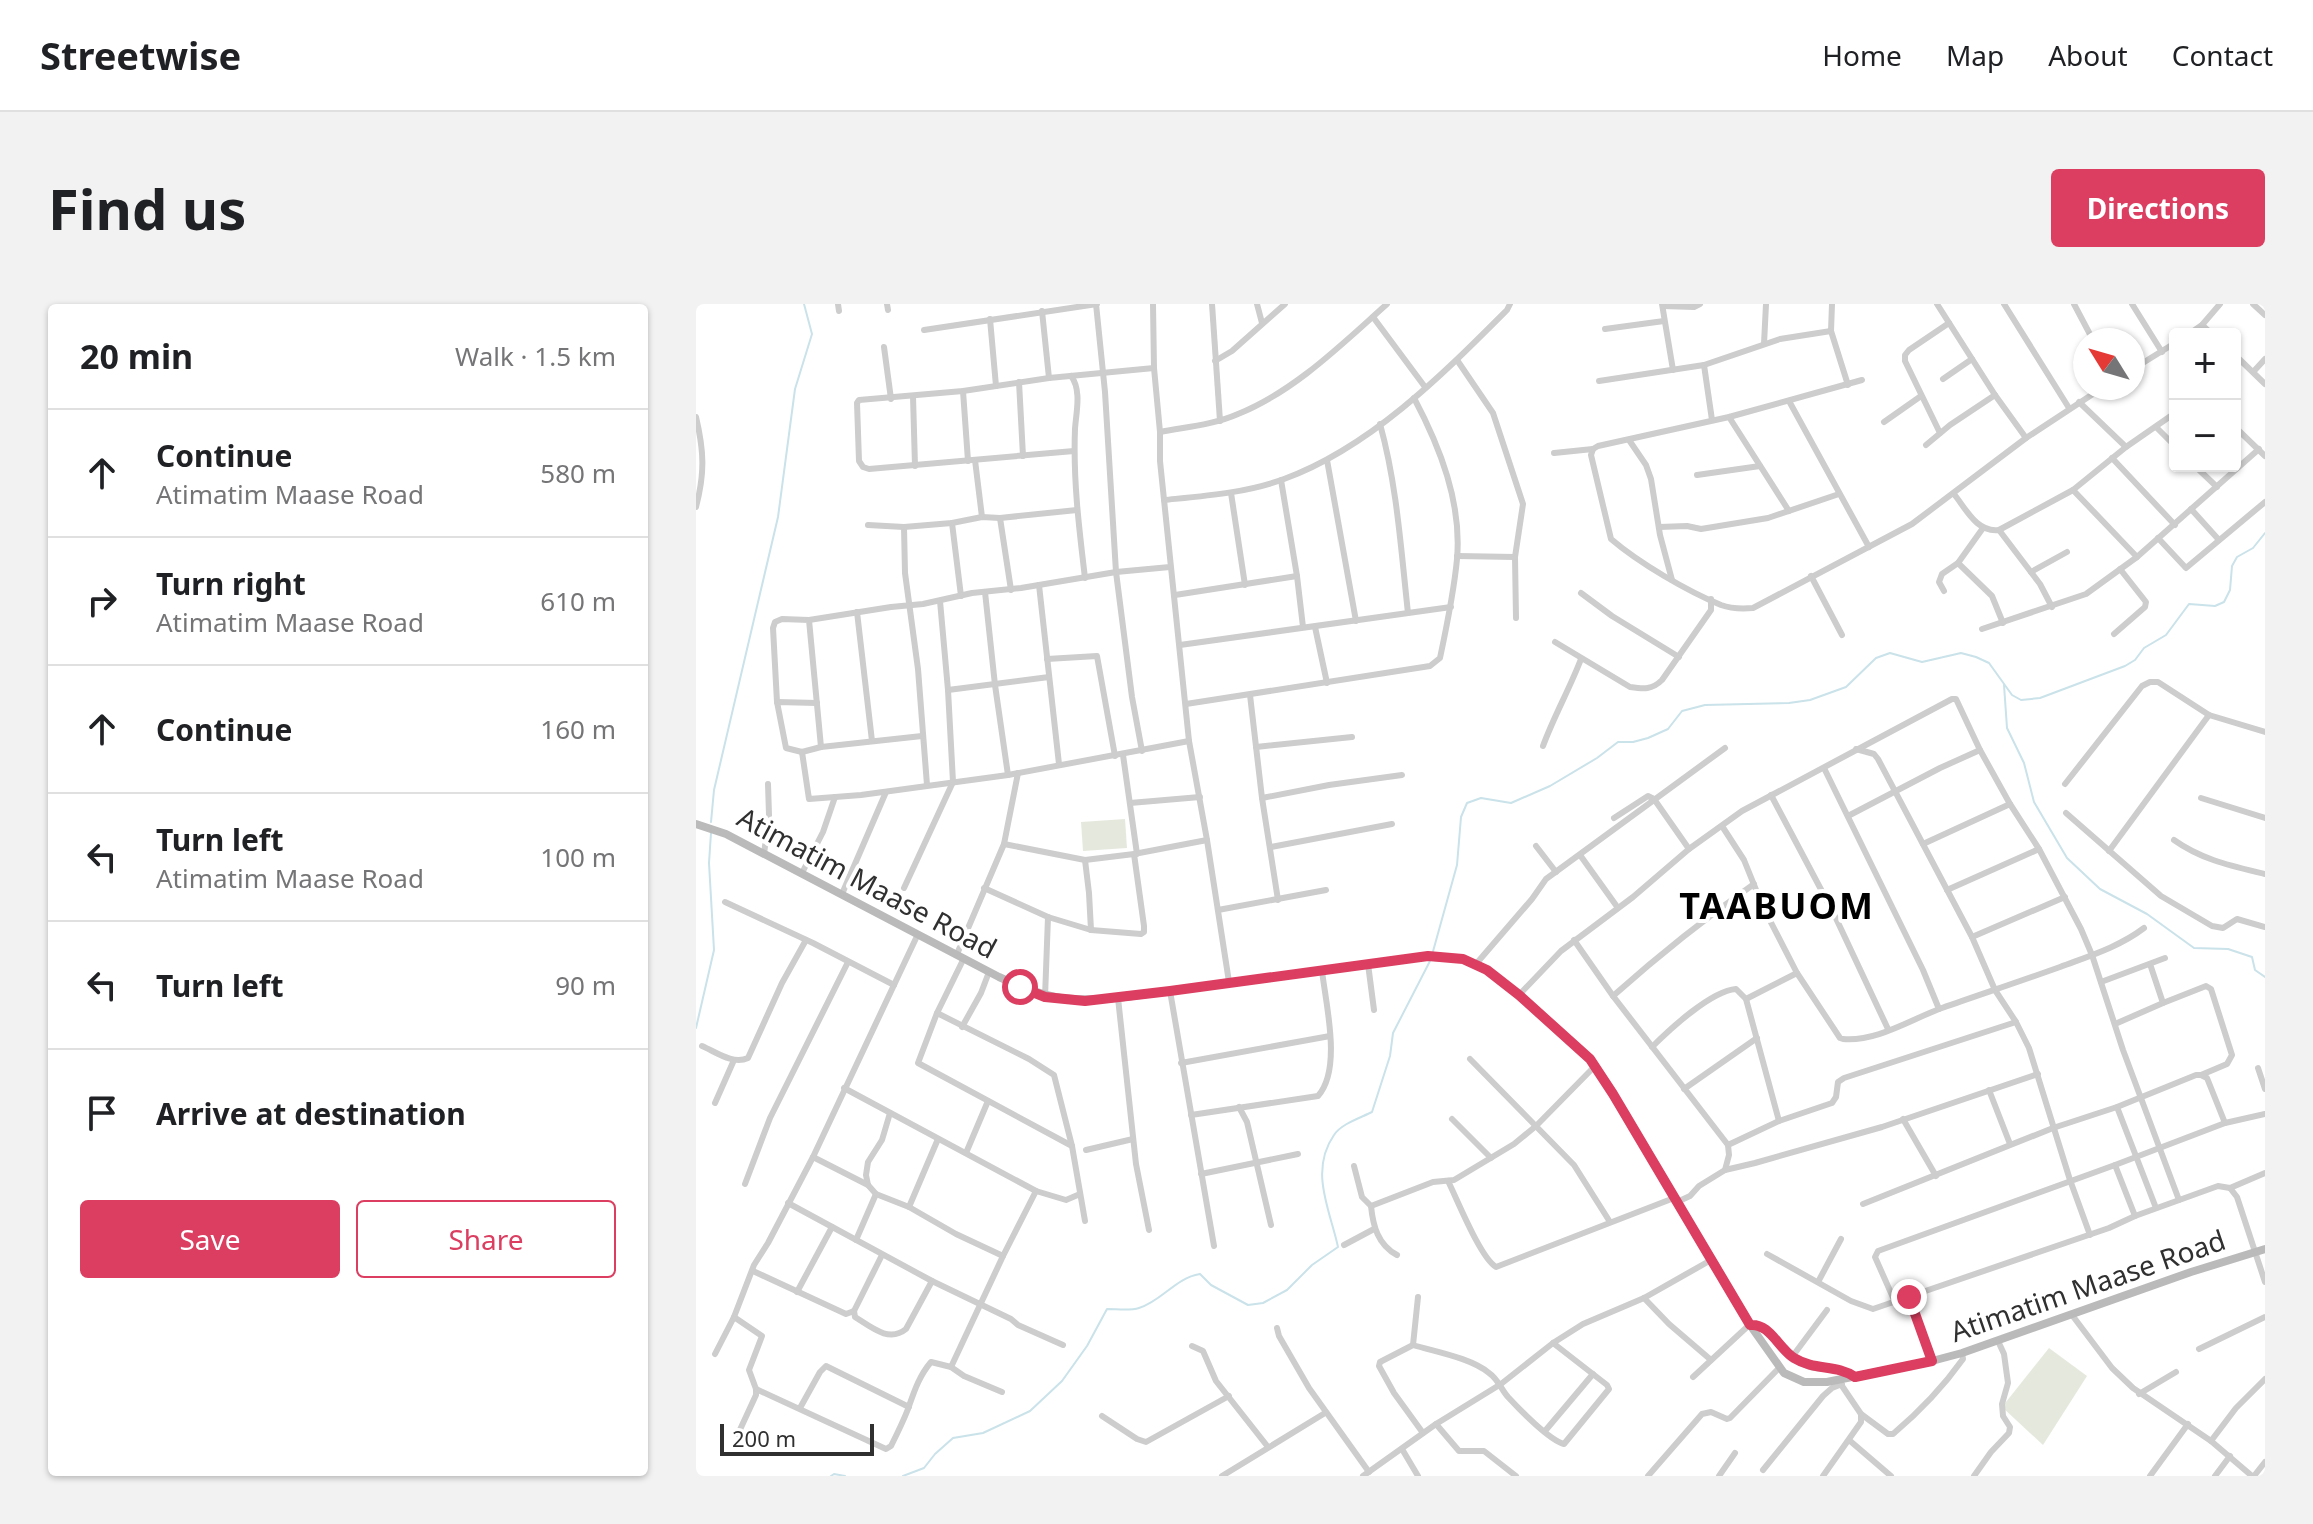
<!DOCTYPE html>
<meta charset="utf-8">
<style>
body{margin:0;font-family:"Noto Sans",sans-serif;background:#f2f2f2;color:#202124}
.controls{position:absolute;right:24px;top:24px;display:grid;overflow:hidden;border-radius:8px;box-shadow:0 2px 6px #0004}
.controls button{width:72px;height:72px;display:grid;place-items:center;padding:0;border:0;border-bottom:2px solid #e0e0e0;background:#fff;color:#202124;font:40px sans-serif}
.compass{position:absolute;left:1377px;top:24px;width:72px;height:72px;border-radius:50%;background:#fff;box-shadow:0 2px 6px #0004;rotate:307deg}
.scale{position:absolute;left:24px;bottom:20px;width:154px;box-sizing:border-box;padding-left:8px;border:4px solid #303030;border-top:0;font-size:22px;line-height:28px;white-space:nowrap;color:#303030;-webkit-text-stroke:6px #fff;paint-order:stroke}
.stop{position:absolute;width:24px;height:24px;margin:-18px;border:6px solid #db3e60;border-radius:50%;background:#fff}
.stop.end{background:#db3e60;border-color:#fff;box-shadow:0 2px 8px #0008}
.list{margin:0;padding:0;list-style:none}
h2{display:flex;justify-content:space-between;align-items:center;height:104px;margin:0;padding:0 32px;font-size:34px}
h2 small{font-size:26px;font-weight:400;color:#757577}
.list li{display:grid;grid-template-columns:52px 1fr auto;gap:24px;align-items:center;box-sizing:border-box;height:128px;padding:0 32px;border-top:2px solid #e0e0e0}
.list b{display:block;font-size:30px;white-space:nowrap}
.list p{margin:0;font-size:26px;white-space:nowrap;color:#757577}
.list em{font-size:26px;font-style:normal;color:#757577}
.actions{display:flex;gap:16px;padding:24px 32px}
.actions a{flex:1;padding:18px 0;border:2px solid #db3e60;border-radius:8px;text-align:center;font-size:28px;color:#db3e60}
.actions .main{background:#db3e60;color:#fff}
.icon{flex:none;width:44px;height:44px;fill:none;stroke:currentColor;stroke-width:2;stroke-linecap:round;stroke-linejoin:round}
.map{position:relative;flex:none;width:1569px;height:1172px;overflow:hidden;border-radius:8px}
header{display:flex;align-items:center;gap:48px;box-sizing:border-box;height:112px;padding:0 40px;background:#fff;border-bottom:2px solid #e0e0e0}
header strong{font-size:38px}
nav{display:flex;gap:44px;margin-inline-start:auto;font-size:28px}
.intro{display:flex;align-items:center;justify-content:space-between;box-sizing:border-box;height:192px;padding:0 48px}
h1{margin:0;font-size:56px}
.button{padding:20px 36px;border-radius:8px;background:#db3e60;color:#fff;font-size:28px;font-weight:700}
main{display:flex;gap:48px;padding:0 48px}
aside{flex:1;background:#fff;border-radius:8px;box-shadow:0 2px 6px #0004}
.map>svg:first-child{display:block}
.green{fill:#e5e9dd}
.lines{fill:none;stroke-linecap:round;stroke-linejoin:round}
.stream{stroke:#cae2e9;stroke-width:2}
.minor{stroke:#cdcdcd;stroke-width:6}
.secondary{stroke:#bababa;stroke-width:8}
.route{stroke:#db3e60;stroke-width:10}
.labels{text-anchor:middle;stroke-width:8;stroke-linejoin:round;paint-order:stroke}
.street-label{font-size:28px;fill:#303030;stroke:#fff}
.district-label{font-size:36px;font-weight:bold;letter-spacing:2px;fill:#000;stroke:#fff}
</style>
<header>
<strong>Streetwise</strong>
<nav><a>Home</a><a>Map</a><a>About</a><a>Contact</a></nav>
</header>
<div class="intro"><h1>Find us</h1><a class="button">Directions</a></div>
<main>
<aside>
<h2>20 min<small>Walk · 1.5 km</small></h2>
<ul class="list">
<li><svg class="icon" aria-label="ahead" viewBox="0 0 24 24"><path d="M12 20V5M6 11l6-6 6 6"/></svg><div><b>Continue</b><p>Atimatim Maase Road</p></div><em>580 m</em></li>
<li><svg class="icon" aria-label="right" viewBox="0 0 24 24"><path d="M7 20v-9h11M14 6l5 5-5 5"/></svg><div><b>Turn right</b><p>Atimatim Maase Road</p></div><em>610 m</em></li>
<li><svg class="icon" aria-label="ahead" viewBox="0 0 24 24"><path d="M12 20V5M6 11l6-6 6 6"/></svg><div><b>Continue</b></div><em>160 m</em></li>
<li><svg class="icon" aria-label="left" viewBox="0 0 24 24"><path d="M17 20v-9H6M10 6l-5 5 5 5"/></svg><div><b>Turn left</b><p>Atimatim Maase Road</p></div><em>100 m</em></li>
<li><svg class="icon" aria-label="left" viewBox="0 0 24 24"><path d="M17 20v-9H6M10 6l-5 5 5 5"/></svg><div><b>Turn left</b></div><em>90 m</em></li>
<li><svg class="icon" aria-label="arrive" viewBox="0 0 24 24"><path d="M6 21V4h12l-3 4 3 4H6"/></svg><div><b>Arrive at destination</b></div></li>
</ul>
<div class="actions"><a class="main">Save</a><a>Share</a></div>
</aside>
<div class="map">
<svg width="1569" height="1172" viewBox="0 0 1569 1172">
<rect width="100%" height="100%" fill="#fff"/>
<!-- green -->
<g class="green">
<path d="M429,515L431,544L387,547L385,518Z"/>
<path d="M1353,1044L1391,1072L1347,1141L1306,1103Z"/>
</g>
<g class="lines">
<!-- stream -->
<g class="stream">
<path d="M1308,381L1311,424L1328,459L1338,498L1371,554L1404,585L1451,610L1498,644L1532,645L1556,653L1559,666L1569,673"/>
<path d="M15,518L18,486L82,213L99,85L116,30L108,0"/>
<path d="M736,651L761,561L765,513L771,499L785,494L815,499L854,482L901,454L922,438H937L952,434L972,425L986,407L1009,401L1093,399L1114,396L1150,383L1180,354L1194,349L1226,358L1265,349L1280,353L1293,359L1316,391L1325,396L1344,394L1429,362L1439,356L1448,344L1470,331L1493,300L1519,302L1528,298L1534,286L1536,262L1541,253L1557,244L1569,229"/>
<path d="M0,724L18,646L13,559L15,529"/>
<path d="M135,1172L138,1170L149,1172"/>
<path d="M207,1172L228,1164L239,1150L257,1134L287,1129L334,1107L366,1077L391,1042L411,1005C421,1005 434,1007 443,1004C466,997 479,974 504,970L515,981L552,1001L567,999L591,986L616,961L642,943C634,906 613,867 638,831C645,820 664,814 676,808L694,752L697,729L734,657"/>
</g>
<!-- minor -->
<g class="minor">
<path d="M142,0L143,7"/>
<path d="M191,0L192,6"/>
<path d="M400,0L409,88L420,268L436,393L446,447"/>
<path d="M457,0L458,64L464,128V157L493,437L511,536L533,678"/>
<path d="M516,0L524,117"/>
<path d="M561,0L566,19"/>
<path d="M966,0L977,66"/>
<path d="M1136,0L1135,27L1152,81"/>
<path d="M1241,0L1299,91L1330,134"/>
<path d="M1308,0L1373,104"/>
<path d="M1378,0L1397,36"/>
<path d="M1436,0L1466,48"/>
<path d="M1557,0L1569,11"/>
<path d="M967,2L998,3L1004,0"/>
<path d="M346,7L353,74"/>
<path d="M677,13L729,83"/>
<path d="M294,15L300,82"/>
<path d="M1506,21L1516,30"/>
<path d="M909,25L968,17"/>
<path d="M228,26L401,0"/>
<path d="M1493,30L1506,21L1524,0"/>
<path d="M1068,40L1070,0"/>
<path d="M188,43L195,95"/>
<path d="M1539,51L1569,80"/>
<path d="M761,56L797,109L827,200L819,253L820,314"/>
<path d="M519,57L536,47L589,0"/>
<path d="M1008,61L1016,116"/>
<path d="M1437,65L1479,39"/>
<path d="M1558,67L1569,55"/>
<path d="M375,72C386,86 380,109 379,125C377,175 383,224 389,274"/>
<path d="M1247,75L1276,55"/>
<path d="M1166,76L1033,113L902,142L897,145L895,151L915,235C943,259 991,287 1025,301C1036,305 1046,305 1057,304L1216,220L1330,134L1406,84"/>
<path d="M903,77L1008,61L1084,35L1135,27"/>
<path d="M323,78L327,152"/>
<path d="M267,87L272,157"/>
<path d="M217,92L219,162"/>
<path d="M1093,97L1173,243"/>
<path d="M1383,98L1430,143"/>
<path d="M0,113C8,147 9,169 0,203"/>
<path d="M1033,113L1093,207"/>
<path d="M1188,118L1225,92"/>
<path d="M684,120C701,181 705,246 712,309"/>
<path d="M1460,123L1479,142"/>
<path d="M1539,123L1569,152"/>
<path d="M464,128C490,123 517,121 542,110C599,87 646,40 691,0"/>
<path d="M1244,129L1209,57V51L1213,46L1253,19"/>
<path d="M933,136L950,161L955,175L964,231L976,276"/>
<path d="M1230,141L1254,121L1299,91"/>
<path d="M378,147L173,165L167,163L163,157L161,99L163,96L267,87L353,74L458,64"/>
<path d="M858,149L897,145"/>
<path d="M1416,154L1479,221"/>
<path d="M279,156L286,213"/>
<path d="M631,156L660,317"/>
<path d="M1499,162L1521,183"/>
<path d="M1001,171L1064,162"/>
<path d="M585,176L601,272L607,323"/>
<path d="M1377,186L1441,253"/>
<path d="M535,189L549,281"/>
<path d="M1258,190C1270,205 1281,229 1303,226L1377,186L1430,143L1479,109"/>
<path d="M468,196C508,192 550,189 588,175C675,143 747,70 811,6L814,0"/>
<path d="M1495,205L1523,236"/>
<path d="M304,214L315,286"/>
<path d="M256,219L265,292"/>
<path d="M172,221L208,223L256,219L286,213L304,214L381,206"/>
<path d="M208,223L209,269L222,365L231,481"/>
<path d="M963,223L991,222L1005,225L1072,214L1143,190"/>
<path d="M1287,224L1262,259L1296,292L1307,319"/>
<path d="M1303,226L1344,280L1356,303"/>
<path d="M1462,234L1490,264L1569,198"/>
<path d="M761,252L819,253"/>
<path d="M1335,268L1371,248"/>
<path d="M1115,272L1146,331"/>
<path d="M343,281L363,460"/>
<path d="M1248,287L1243,278L1246,270L1262,259"/>
<path d="M289,288L299,381L312,471"/>
<path d="M885,289L916,312L983,353"/>
<path d="M479,291L601,272"/>
<path d="M161,308L176,437"/>
<path d="M113,316L195,303L227,300L276,289L325,284L420,268L474,263"/>
<path d="M619,323L631,379"/>
<path d="M1286,325L1390,290L1441,253L1563,145"/>
<path d="M1418,330L1449,303L1450,298L1424,265"/>
<path d="M859,338L934,383C948,385 956,386 966,376L1015,306V295"/>
<path d="M484,341L755,303"/>
<path d="M351,355L401,352L419,452"/>
<path d="M252,386L353,373"/>
<path d="M554,391L566,494L582,596"/>
<path d="M81,398L77,324L79,318L86,315L113,316L125,443"/>
<path d="M121,399L81,398L90,444L106,448L125,443L226,432"/>
<path d="M490,400L734,362L744,354C751,321 758,288 761,255C766,199 744,143 718,94"/>
<path d="M847,442C858,412 874,384 885,355"/>
<path d="M560,443L656,433"/>
<path d="M1160,445L1178,450L1182,455L1276,633L1299,686L1320,718L1333,744L1374,876L1394,931"/>
<path d="M106,448L113,495L165,491L312,471L493,437"/>
<path d="M427,451L441,550"/>
<path d="M1128,464L1227,666L1243,705"/>
<path d="M1369,480L1446,382L1454,378H1462L1513,411L1569,428"/>
<path d="M1075,491L1138,610L1192,725"/>
<path d="M566,494L633,481L706,471"/>
<path d="M1505,494L1569,514"/>
<path d="M434,499L504,493"/>
<path d="M1370,509L1465,592L1516,622L1527,624L1541,615L1569,623"/>
<path d="M1152,512L1244,464L1284,446"/>
<path d="M918,514L952,492L958,495L993,545"/>
<path d="M1026,522L1048,556L1067,603L1101,669L1144,734L1147,735C1181,738 1215,715 1246,704C1286,690 1325,677 1364,663C1393,652 1423,643 1448,624"/>
<path d="M1478,536C1506,556 1536,562 1569,570"/>
<path d="M308,540L389,556L438,550L511,536"/>
<path d="M1227,540L1314,500"/>
<path d="M840,542L860,568"/>
<path d="M575,543L696,520"/>
<path d="M1413,547L1513,411"/>
<path d="M68,550L73,511L72,480"/>
<path d="M884,551L922,604"/>
<path d="M389,556L393,589L395,626"/>
<path d="M106,569L127,528L139,493"/>
<path d="M208,584L257,478L252,386L244,297"/>
<path d="M288,584L352,613L395,626L445,630L448,628V622L438,550"/>
<path d="M1251,586L1343,545"/>
<path d="M146,590L190,488"/>
<path d="M29,598L117,639L198,681"/>
<path d="M522,606L630,586"/>
<path d="M1276,633L1369,593"/>
<path d="M878,636L917,692L1032,841L1033,851L1029,866"/>
<path d="M261,650L308,540L322,469"/>
<path d="M268,654L241,709L222,759L376,842"/>
<path d="M672,660L678,706"/>
<path d="M780,660L836,595L850,575L1029,444"/>
<path d="M1405,678L1469,654"/>
<path d="M474,687L518,942"/>
<path d="M823,691L865,647L937,593L993,545L1046,507L1256,395H1260L1284,446L1314,500L1343,545L1385,625L1396,651L1427,746L1483,896"/>
<path d="M917,692C962,652 1008,615 1058,580"/>
<path d="M349,693L352,613"/>
<path d="M422,694L440,860L453,926"/>
<path d="M1050,695L1101,669"/>
<path d="M1467,699L1505,684L1510,682L1515,685L1536,751L1531,760L1505,771"/>
<path d="M241,709L333,755L358,771L376,842L389,917"/>
<path d="M1419,720L1467,699L1454,660"/>
<path d="M266,723L285,689L293,668"/>
<path d="M6,742C20,748 37,761 52,754L86,679L110,636"/>
<path d="M956,743C974,725 1015,687 1040,685L1050,695L1083,817"/>
<path d="M774,755L878,861L914,918"/>
<path d="M485,759L634,732"/>
<path d="M1562,764L1569,785"/>
<path d="M148,784L340,887L370,896L384,890"/>
<path d="M988,785L1061,734"/>
<path d="M1293,786L1314,840"/>
<path d="M19,799L38,756"/>
<path d="M543,803L551,818L575,921"/>
<path d="M1421,803L1460,904"/>
<path d="M194,809L186,836L172,858L170,871L172,881L180,890L213,903L260,930L307,952L340,887"/>
<path d="M495,811L622,792C646,765 630,701 626,667"/>
<path d="M756,815L795,854"/>
<path d="M1207,815L1240,872"/>
<path d="M1032,841L1083,817L1136,799L1140,793L1142,778L1148,774L1320,718"/>
<path d="M390,846L437,835"/>
<path d="M270,849L292,797"/>
<path d="M117,853L172,881"/>
<path d="M1419,861L1439,912"/>
<path d="M658,862L666,893L675,902L737,878L758,876L818,840L840,822L899,762"/>
<path d="M505,870L602,850"/>
<path d="M752,877C762,897 784,953 800,963L978,894"/>
<path d="M49,880L74,814L152,658"/>
<path d="M1534,884L1569,869"/>
<path d="M981,898L994,892L1003,882L1029,866L1059,859L1186,823L1342,770"/>
<path d="M92,899L236,977L315,1015L322,1021L367,1041"/>
<path d="M1167,900L1357,824L1421,803L1500,771H1505L1511,774L1529,819"/>
<path d="M675,902C677,922 682,941 701,951"/>
<path d="M213,903L242,835"/>
<path d="M160,936L180,890"/>
<path d="M648,941L678,925"/>
<path d="M1071,950L1155,997L1177,1005L1413,924L1439,912L1522,882L1534,884L1541,893L1569,978"/>
<path d="M57,967L150,1010L158,1007"/>
<path d="M1122,978L1145,935"/>
<path d="M101,988L136,923"/>
<path d="M1213,993L1236,1057"/>
<path d="M948,994L973,1020L1015,1056"/>
<path d="M1199,998L1179,953L1182,947L1419,861L1529,819L1569,810"/>
<path d="M158,1007L159,1013C175,1023 193,1039 210,1025L236,977"/>
<path d="M158,1007L186,951"/>
<path d="M1376,1011L1416,1064L1437,1084L1515,1137L1556,1172"/>
<path d="M38,1013L66,1032L53,1066L60,1085V1091L42,1130"/>
<path d="M581,1024L583,1032L613,1084L673,1168"/>
<path d="M717,1041L722,993"/>
<path d="M496,1042L507,1047L520,1077L572,1143"/>
<path d="M1503,1045L1569,1013"/>
<path d="M19,1050L38,1013L58,961L72,939L117,853L222,630"/>
<path d="M1096,1053L1131,1006"/>
<path d="M255,1063L307,952"/>
<path d="M997,1073L1051,1023L1057,1020C1081,1029 1089,1055 1114,1063C1130,1067 1144,1063 1159,1073"/>
<path d="M60,1085L190,1145L195,1142C201,1130 207,1118 212,1105C218,1088 223,1072 235,1058L255,1063L268,1072L306,1088"/>
<path d="M1443,1090L1480,1068"/>
<path d="M104,1104L124,1068L130,1062L213,1103"/>
<path d="M1165,1110L1192,1130H1197C1223,1108 1247,1083 1267,1055L1266,1049"/>
<path d="M406,1112L441,1135L450,1138L533,1092"/>
<path d="M740,1120L763,1147H788L820,1172"/>
<path d="M849,1127L897,1070"/>
<path d="M727,1129L698,1089L683,1062L684,1058L717,1041C740,1048 775,1054 793,1069C802,1075 805,1085 812,1093C823,1105 853,1136 868,1140L913,1085L911,1081L857,1039"/>
<path d="M1153,1136L1195,1172"/>
<path d="M1515,1137L1540,1104L1569,1075"/>
<path d="M706,1145L722,1172"/>
<path d="M1067,1166L1127,1092L1136,1084L1146,1080"/>
<path d="M526,1172L629,1109"/>
<path d="M667,1172L740,1120L805,1080L857,1039L887,1020L948,994L1015,956"/>
<path d="M952,1172L1006,1110L1015,1108L1031,1115L1034,1114L1083,1064"/>
<path d="M1023,1172L1039,1149"/>
<path d="M1127,1172L1165,1118V1110L1144,1079"/>
<path d="M1278,1172L1295,1148L1313,1129L1314,1123L1307,1112L1306,1100L1312,1079L1308,1050L1302,1037"/>
<path d="M1454,1172L1492,1120"/>
<path d="M1519,1172L1534,1152"/>
<path d="M1558,1172L1569,1158"/>
</g>
<!-- secondary -->
<path class="secondary" d="M0,520L30,530L303,673C351,695 369,698 422,694L732,652L767,655L791,666L823,691L894,755L917,790L1054,1021L1088,1069L1108,1078H1131L1236,1057L1266,1049L1495,968L1569,945"/>
</g>
<g class="lines">
<!-- route -->
<path class="route" d="M324,683L349,693L389,697L474,687L732,652L767,655L791,666L823,691L894,755L917,790L1054,1021C1074,1019 1082,1044 1098,1054C1119,1067 1140,1060 1159,1073L1236,1057L1213,993"/>
</g>
<g class="labels">
<!-- street labels -->
<g class="street-label">
<text transform="translate(171 579) rotate(28)" y="10">Atimatim Maase Road</text>
<text transform="translate(1392 982) rotate(-19)" y="10">Atimatim Maase Road</text>
</g>
<!-- district labels -->
<g class="district-label">
<text x="1081" y="615">TAABUOM</text>
</g>
</g>
</svg>
<div class="controls">
<button>+</button>
<button>−</button>
</div>
<svg class="compass" viewBox="-18 -18 36 36"><path d="M0-13l5 13h-10z" fill="#e53935"/><path d="M0 13l5-13h-10z" fill="#757577"/></svg>
<div class="scale">200 m</div>
<div class="stop" style="left:324px;top:683px"></div>
<div class="stop end" style="left:1213px;top:993px"></div>
</div>
</main>
